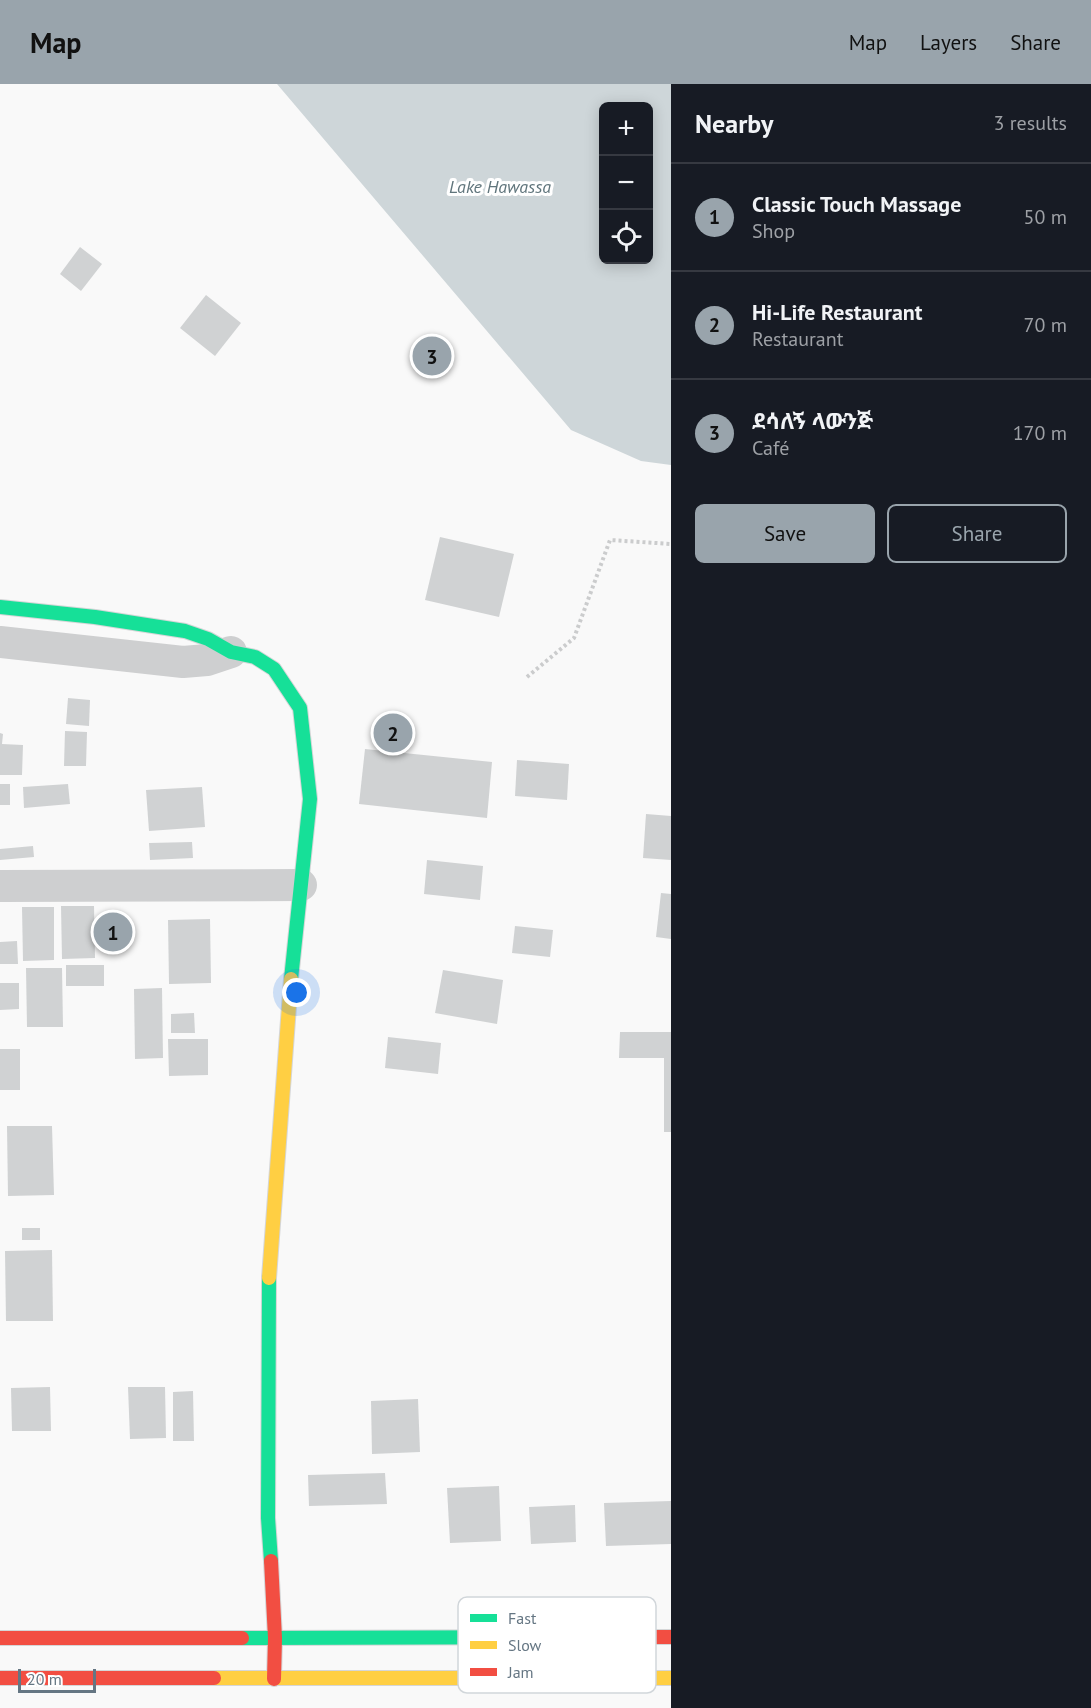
<!DOCTYPE html>
<meta charset="utf-8">
<style>
body{margin:0;font-family:"PT Sans","Noto Sans Ethiopic",sans-serif;background:#242831;color:#f1f3f6}
.controls{position:absolute;right:18px;top:18px;display:grid;overflow:hidden;border-radius:9px;box-shadow:0 3px 15px #0003}
.controls button{width:54px;height:54px;display:grid;place-items:center;padding:0;border:0;border-bottom:2px solid #363941;background:#171b24;color:#f1f3f6;font:30px sans-serif}
.scale{position:absolute;left:18px;bottom:15px;width:78px;box-sizing:border-box;padding-left:6px;border:3px solid #657683;border-top:0;font-size:16px;line-height:21px;white-space:nowrap;color:#657683;-webkit-text-stroke:4px #fff;paint-order:stroke}
.you{position:absolute;left:297px;top:909px;width:21px;height:21px;margin:-15px;border:4px solid #fff;border-radius:50%;background:#1a73e8;box-shadow:0 0 0 9px #1a73e833}
.badge{display:grid;place-items:center;width:39px;height:39px;border-radius:50%;background:#99a4ac;color:#111;font-size:20px;font-weight:700}
.pin{position:absolute;translate:-50% -50%;border:3px solid #fff;box-shadow:0 2px 6px #0006}
.list{margin:0;padding:0;list-style:none}
h2{display:flex;justify-content:space-between;align-items:center;height:78px;margin:0;padding:0 24px;font-size:26px}
h2 small{font-size:20px;font-weight:400;color:#9ea1a6}
.list li{display:grid;grid-template-columns:39px 1fr auto;gap:18px;align-items:center;box-sizing:border-box;height:108px;padding:0 24px;border-top:2px solid #363941}
.list b{display:block;font-size:22px;white-space:nowrap}
.list p{margin:0;font-size:20px;white-space:nowrap;color:#9ea1a6}
.list em{font-size:20px;font-style:normal;color:#9ea1a6}
.actions{display:flex;gap:12px;padding:18px 24px}
.actions a{flex:1;padding:14px 0;border:2px solid #99a4ac;border-radius:9px;text-align:center;font-size:21px;color:#99a4ac}
.actions .main{background:#99a4ac;color:#111}
.icon{flex:none;width:33px;height:33px;fill:none;stroke:currentColor;stroke-width:2;stroke-linecap:round;stroke-linejoin:round}
.map{position:relative;flex:none;width:671px;height:1624px;overflow:hidden}
header{display:flex;align-items:center;gap:36px;box-sizing:border-box;height:84px;padding:0 30px;background:#99a4ac;color:#111}
header strong{font-size:28px}
nav{display:flex;gap:33px;margin-inline-start:auto;font-size:21px}
main{display:flex}
aside{flex:1;background:#171b24}
.map>svg:first-child{display:block}
.water{fill:#ced6d9;fill-rule:evenodd}
.building{fill:#d0d2d3}
.lines{fill:none;stroke-linecap:round;stroke-linejoin:round}
.fast-casing{stroke:#d5d6d7;stroke-width:16}
.slow-casing{stroke:#d5d6d7;stroke-width:16}
.jam-casing{stroke:#d5d6d7;stroke-width:16}
.path{stroke:#cbcccd;stroke-width:4;stroke-dasharray:3 3;stroke-linecap:butt}
.street{stroke:#cecfd0;stroke-width:32}
.fast{stroke:#16e098;stroke-width:14}
.slow{stroke:#ffcf43;stroke-width:14}
.jam{stroke:#f24e42;stroke-width:14}
.labels{text-anchor:middle;stroke-width:6;stroke-linejoin:round;paint-order:stroke}
.water-label{font-size:18px;font-style:italic;fill:#60757c;stroke:#fff}
.key{fill:#fff;stroke:#d1d6da;stroke-width:1.5}
.key-label{font-size:16px;fill:#657683}
</style>
<header>
<strong>Map</strong>
<nav><a>Map</a><a>Layers</a><a>Share</a></nav>
</header>
<main>
<div class="map">
<svg width="671" height="1624" viewBox="0 0 671 1624">
<rect width="100%" height="100%" fill="#f9f9f9"/>
<!-- water -->
<path class="water" d="M277,0H671V381L641,377L571,346ZM604,22H648V176H604Z"/>
<!-- building -->
<g class="building">
<path d="M80,163L102,180L81,207L60,190Z"/>
<path d="M206,211L241,239L215,272L180,244Z"/>
<path d="M440,453L514,470L499,533L425,516Z"/>
<path d="M68,614L90,616L89,642L66,640Z"/>
<path d="M65,647L87,648L86,682H64Z"/>
<path d="M0,649L3,650L2,660L23,661L22,691H0Z"/>
<path d="M365,665L492,678L487,734L359,720Z"/>
<path d="M517,676L569,680L567,716L515,712Z"/>
<rect x="0" y="700" width="10" height="21"/>
<path d="M68,700L70,720L24,724L23,703Z"/>
<path d="M202,703L205,743L149,747L146,706Z"/>
<path d="M646,730L671,732V776L643,774Z"/>
<path d="M192,758L193,774L150,776L149,759Z"/>
<path d="M33,762L34,773L0,776V765Z"/>
<path d="M427,776L483,782L480,816L424,810Z"/>
<path d="M661,809L671,810V855L656,853Z"/>
<path d="M61,822H94L95,874L62,875Z"/>
<path d="M22,823H54V876L23,877Z"/>
<path d="M210,835L211,899L169,900L168,836Z"/>
<path d="M515,842L553,846L550,873L512,869Z"/>
<path d="M17,857L18,880H0V858Z"/>
<rect x="66" y="881" width="38" height="21"/>
<path d="M26,884H62L63,943H27Z"/>
<path d="M443,886L503,896L497,940L435,929Z"/>
<path d="M0,899H19V925L0,926Z"/>
<path d="M162,904L163,974L135,975L134,905Z"/>
<path d="M194,929L195,949H171V930Z"/>
<path d="M620,948H671V1048H664V974H619Z"/>
<path d="M388,953L441,959L438,990L385,984Z"/>
<path d="M168,955H208V991L169,992Z"/>
<rect x="0" y="965" width="20" height="41"/>
<path d="M7,1042H52L54,1111L8,1112Z"/>
<rect x="22" y="1144" width="18" height="12"/>
<path d="M52,1166L53,1237H6L5,1167Z"/>
<path d="M50,1303L51,1347H12L11,1304Z"/>
<path d="M128,1303H165L166,1354L130,1355Z"/>
<path d="M193,1307L194,1357H173V1308Z"/>
<path d="M418,1315L420,1368L372,1370L371,1317Z"/>
<path d="M385,1389L387,1420L309,1422L308,1391Z"/>
<path d="M499,1402L501,1457L450,1459L447,1404Z"/>
<path d="M671,1417V1460L606,1462L604,1419Z"/>
<path d="M575,1421L576,1458L531,1460L529,1423Z"/>
</g>
<g class="lines">
<defs>
<g id="fast">
<path d="M0,523L95,533L185,547L208,555L231,568L255,573L274,585L300,624L310,715L291,895"/>
<path d="M269,1194L268,1434L271,1477"/>
<path d="M242,1554L589,1553"/>
</g>
<g id="slow">
<path d="M269,1194L291,895"/>
<path d="M214,1594H671"/>
</g>
<g id="jam">
<path d="M271,1477L275,1554L274,1595"/>
<path d="M589,1553H671"/>
<path d="M0,1554H242"/>
<path d="M0,1594H214"/>
</g>
</defs>
<!-- fast casing -->
<use href="#fast" class="fast-casing"/>
<!-- slow casing -->
<use href="#slow" class="slow-casing"/>
<!-- jam casing -->
<use href="#jam" class="jam-casing"/>
<!-- path -->
<path class="path" d="M527,593L574,554L610,456L671,460"/>
<!-- street -->
<g class="street">
<path d="M0,558L183,578L207,576L231,568"/>
<path d="M0,802L301,801"/>
</g>
<!-- fast -->
<use href="#fast" class="fast"/>
<!-- slow -->
<use href="#slow" class="slow"/>
<!-- jam -->
<use href="#jam" class="jam"/>
</g>
<g class="labels">
<!-- water labels -->
<g class="water-label">
<text x="500" y="109">Lake Hawassa</text>
</g>
</g>
<!-- legend -->
<rect x="458" y="1513" width="198" height="96" rx="9" class="key"/>
<rect x="470" y="1530" width="27" height="8" fill="#16e098"/>
<rect x="470" y="1557" width="27" height="8" fill="#ffcf43"/>
<rect x="470" y="1584" width="27" height="8" fill="#f24e42"/>
<g class="key-label">
<text x="508" y="1540">Fast</text>
<text x="508" y="1567">Slow</text>
<text x="508" y="1594">Jam</text>
</g>
</svg>
<div class="controls">
<button>+</button>
<button>−</button>
<button><svg class="icon" aria-label="locate" viewBox="0 0 24 24"><circle cx="12" cy="12" r="6"/><path d="M12 2v4M12 18v4M2 12h4M18 12h4"/></svg></button>
</div>
<div class="scale">20 m</div>
<div class="you"></div>
<div class="pin badge" style="left:113px;top:848px">1</div>
<div class="pin badge" style="left:393px;top:649px">2</div>
<div class="pin badge" style="left:432px;top:272px">3</div>
</div>
<aside>
<h2>Nearby<small>3 results</small></h2>
<ul class="list">
<li><span class="badge">1</span><div><b>Classic Touch Massage</b><p>Shop</p></div><em>50 m</em></li>
<li><span class="badge">2</span><div><b>Hi-Life Restaurant</b><p>Restaurant</p></div><em>70 m</em></li>
<li><span class="badge">3</span><div><b>ደሳለኝ ላውንጅ</b><p>Café</p></div><em>170 m</em></li>
</ul>
<div class="actions"><a class="main">Save</a><a>Share</a></div>
</aside>
</main>
